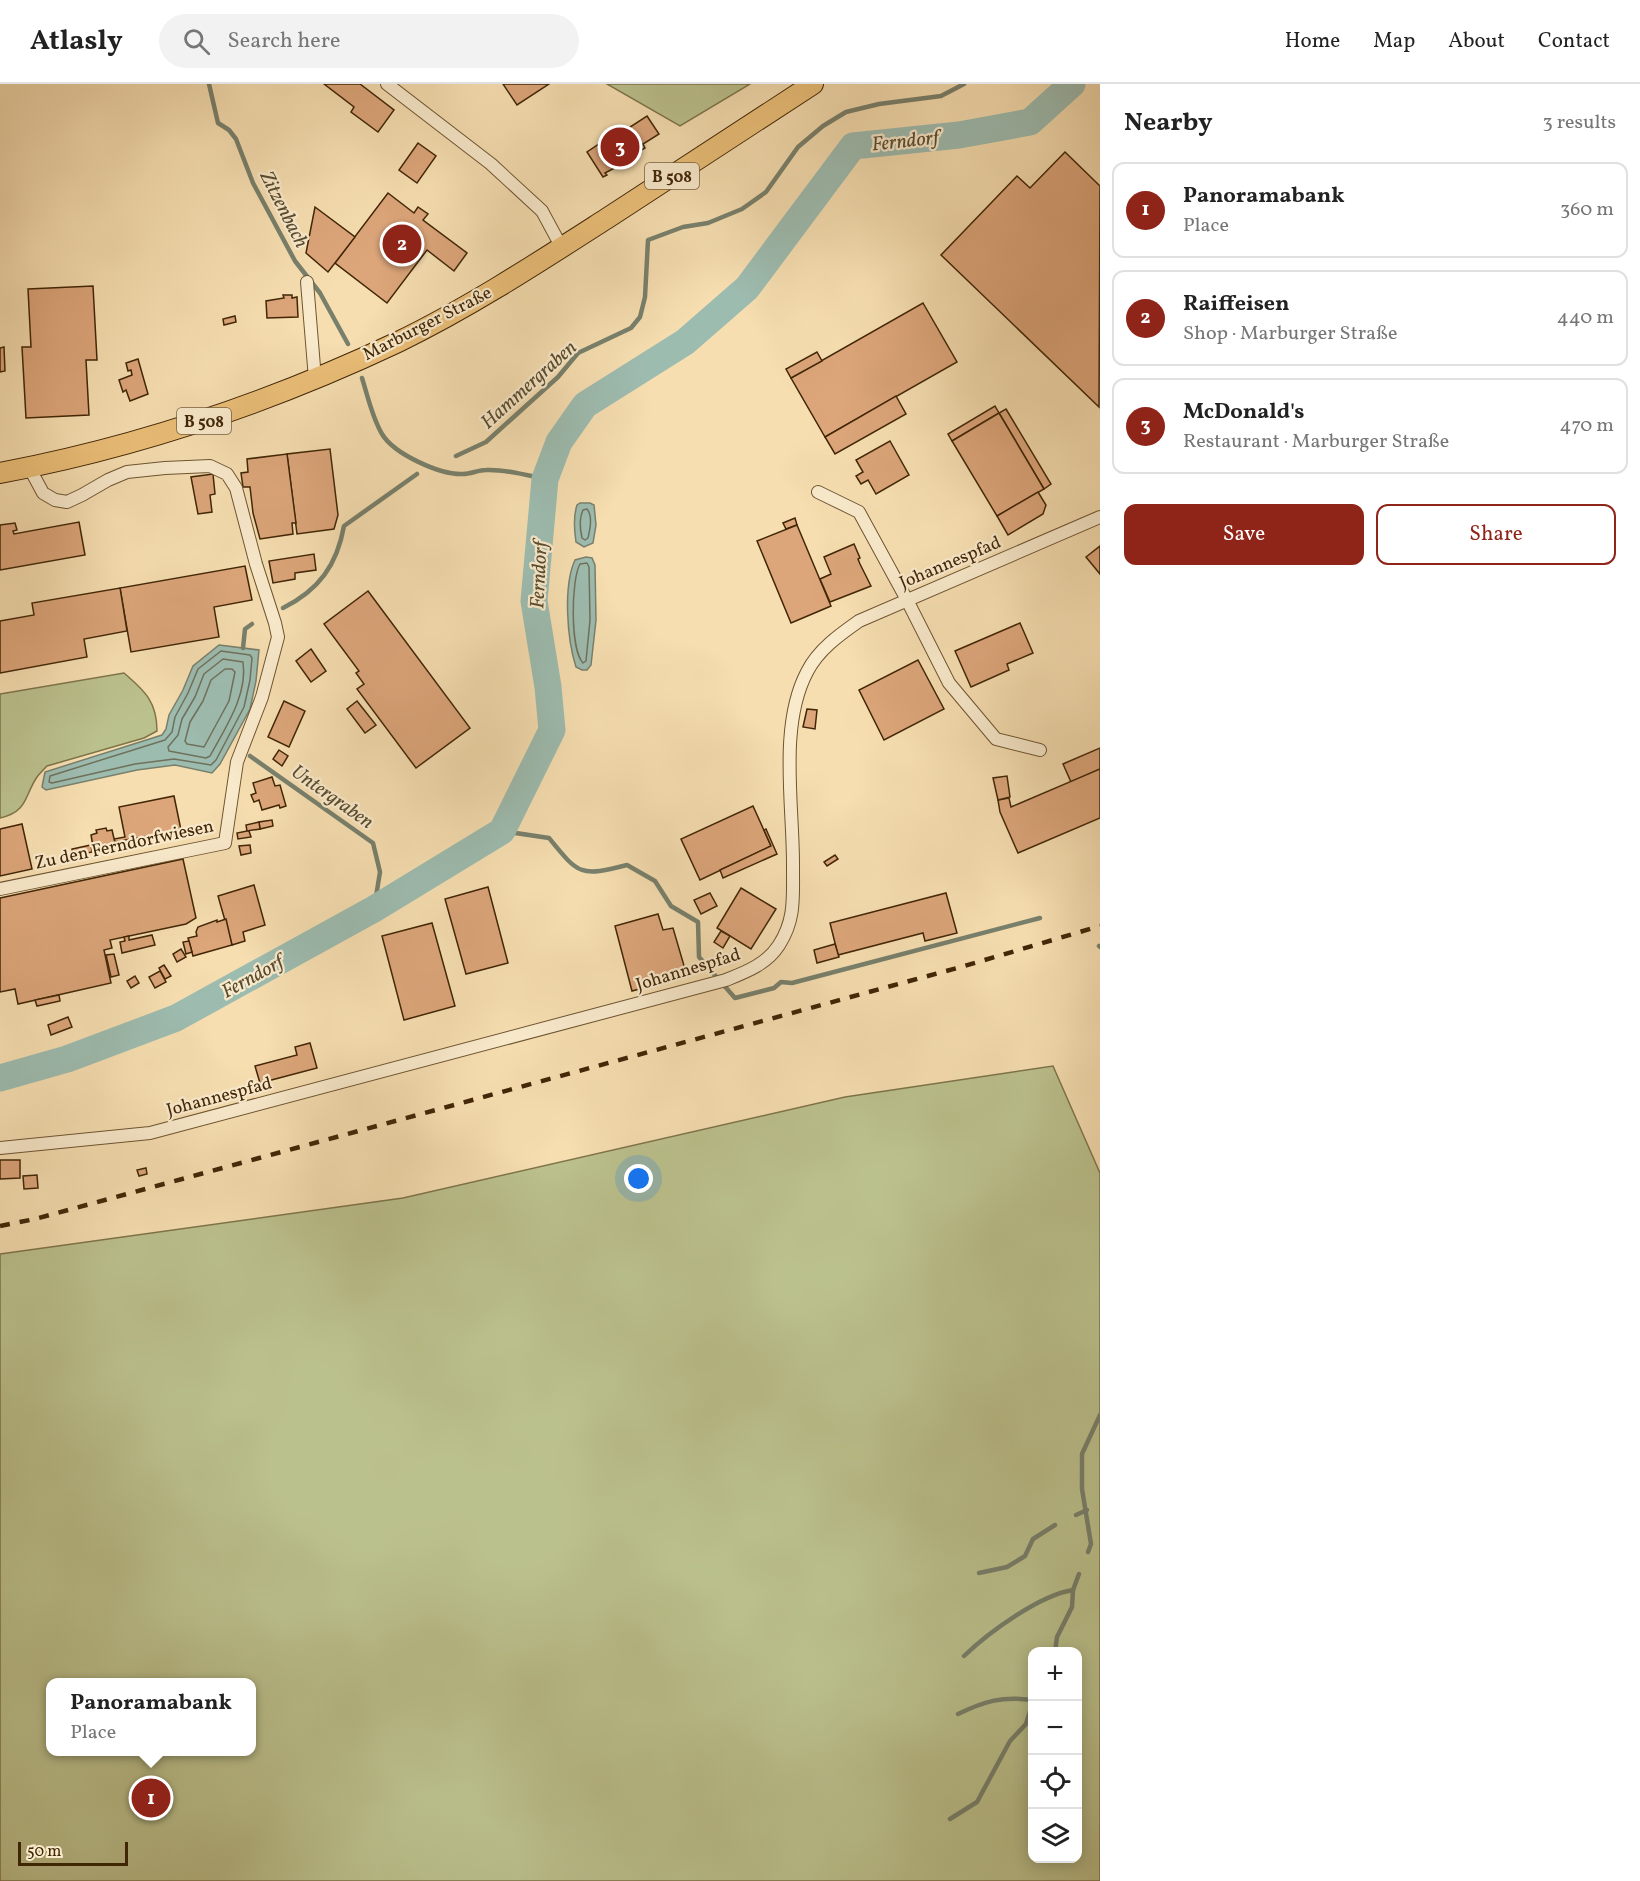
<!DOCTYPE html>
<meta charset="utf-8">
<style>
body{margin:0;font-family:Vollkorn,serif;background:#f2f2f2;color:#222}
.controls{position:absolute;right:18px;bottom:18px;display:grid;overflow:hidden;border-radius:12px;box-shadow:0 3px 15px #0003}
.controls button{width:54px;height:54px;display:grid;place-items:center;padding:0;border:0;border-bottom:2px solid #e0e0e0;background:#fff;color:#222;font:30px sans-serif}
.scale{position:absolute;left:18px;bottom:15px;width:110px;box-sizing:border-box;padding-left:6px;border:3px solid #412606;border-top:0;font-size:16px;line-height:21px;white-space:nowrap;color:#412606;-webkit-text-stroke:4px #f9eacc;paint-order:stroke}
.you{position:absolute;left:639px;top:1095px;width:21px;height:21px;margin:-15px;border:4px solid #fff;border-radius:50%;background:#1a73e8;box-shadow:0 0 0 9px #1a73e833}
.badge{display:grid;place-items:center;width:39px;height:39px;border-radius:50%;background:#8f2418;color:#fff;font-size:20px;font-weight:700}
.pin{position:absolute;translate:-50% -50%;border:3px solid #fff;box-shadow:0 2px 6px #0006}
.popup{position:absolute;left:46px;top:1594px;width:210px;height:78px;box-sizing:border-box;display:grid;place-content:center;border-radius:12px;background:#fff;filter:drop-shadow(0 2px 4px #0005);font-size:20px;white-space:nowrap;color:#767676}
.popup b{font-size:22px;color:#222}
.popup::after{content:'';position:absolute;left:50%;top:100%;margin-left:-12px;border:12px solid transparent;border-top-color:#fff}
.list{margin:0;padding:0;list-style:none}
h2{display:flex;justify-content:space-between;align-items:center;height:78px;margin:0;padding:0 24px;font-size:26px}
h2 small{font-size:20px;font-weight:400;color:#767676}
.list li{display:grid;grid-template-columns:39px 1fr auto;gap:18px;align-items:center;box-sizing:border-box;height:96px;margin:0 12px 12px;padding:0 12px;border:2px solid #e0e0e0;border-radius:12px}
.list b{display:block;font-size:22px;white-space:nowrap}
.list p{margin:0;font-size:20px;white-space:nowrap;color:#767676}
.list em{font-size:20px;font-style:normal;color:#767676}
.actions{display:flex;gap:12px;padding:18px 24px}
.actions a{flex:1;padding:14px 0;border:2px solid #8f2418;border-radius:12px;text-align:center;font-size:21px;color:#8f2418}
.actions .main{background:#8f2418;color:#fff}
.icon{flex:none;width:33px;height:33px;fill:none;stroke:currentColor;stroke-width:2;stroke-linecap:round;stroke-linejoin:round}
.map{position:relative;flex:none;width:1100px;height:1797px;overflow:hidden}
header{display:flex;align-items:center;gap:36px;box-sizing:border-box;height:84px;padding:0 30px;background:#fff;border-bottom:2px solid #e0e0e0}
header strong{font-size:28px}
nav{display:flex;gap:33px;margin-inline-start:auto;font-size:21px}
.search{width:420px;height:54px;background:#f2f2f2;display:flex;align-items:center;gap:15px;box-sizing:border-box;padding:0 21px;border-radius:33px;color:#767676;font-size:22px}
main{display:flex}
aside{flex:1;background:#fff}
.map>svg:first-child{display:block}
.green{fill:#bbc18d;stroke:#7e744a;stroke-width:1.5;fill-rule:evenodd}
.water{fill:#9dbcb0;stroke:#78806c;stroke-width:1.5}
.lines{fill:none;stroke-linecap:round;stroke-linejoin:round}
.shore{stroke:#6f715b;stroke-width:1.5}
.stream{stroke:#78806c;stroke-width:4.5}
.river{stroke:#9dbcb0;stroke-width:27}
.building{fill:#dca57a;stroke:#412606;stroke-width:1.5}
.street-casing{stroke:#6e5431;stroke-width:14}
.primary-casing{stroke:#412606;stroke-width:22}
.street{stroke:#f9eacc;stroke-width:12}
.primary{stroke:#ebbf78;stroke-width:20}
.rail{stroke:#412606;stroke-width:4.5;stroke-dasharray:10 10;stroke-linecap:butt}
.labels{text-anchor:middle;stroke-width:4.5;stroke-linejoin:round;paint-order:stroke}
.shield{fill:#f9eacc;stroke:#786141;stroke-width:1.5}
.shield-label{font-size:16px;font-weight:bold;fill:#412606}
.street-label{font-size:18px;fill:#412606;stroke:#f9eacc}
.water-label{font-size:20px;font-style:italic;fill:#584c30;stroke:#f9eacc}
</style>
<header>
<strong>Atlasly</strong>
<div class="search"><svg class="icon" aria-label="search" viewBox="0 0 24 24"><circle cx="10" cy="10" r="6"/><path d="M15 15l6 6"/></svg>Search here</div>
<nav><a>Home</a><a>Map</a><a>About</a><a>Contact</a></nav>
</header>
<main>
<div class="map">
<svg width="1100" height="1797" viewBox="0 0 1100 1797">
<rect width="100%" height="100%" fill="#f6deb1"/>
<filter id="stains"><feTurbulence type="fractalNoise" baseFrequency=".00333" numOctaves="4"/><feColorMatrix values="0 0 0 0 .2 0 0 0 0 .09 0 0 0 0 .02 0 0 0 .5 -.17"/></filter>
<radialGradient id="worn" r=".72"><stop offset=".6" stop-color="#630" stop-opacity="0"/><stop offset="1" stop-color="#630" stop-opacity=".3"/></radialGradient>
<!-- green -->
<g class="green">
<path d="M607,0H750L680,42Z"/>
<path d="M124,589C145,607 157,618 157,647L144,654L47,682C44,685 40,689 37,693C24,712 28,728 0,734V610Z"/>
<path d="M1053,982L1100,1089V1797H0V1170L403,1114L845,1013ZM1032,1568H1078V1774H1032ZM252,1598V1668H51V1598Z"/>
</g>
<!-- water -->
<g class="water">
<path d="M580,419H590L594,421L596,441L593,459L584,463L576,458C574,445 573,433 577,421Z"/>
<path d="M586,473L592,474L595,481L596,536L591,581L587,586H582L576,583C567,555 563,502 575,476Z"/>
<path d="M219,561L259,566L256,597L250,625L220,680L212,689L175,681L137,686L46,706L42,703L45,688L162,651L166,645L169,631L183,606L193,582Z"/>
</g>
<g class="lines">
<!-- shore -->
<g class="shore">
<path d="M587,425C593,432 590,445 588,454L585,456L582,454C580,445 579,434 583,426Z"/>
<path d="M587,479L589,483L590,536L586,577L583,579C570,565 571,496 580,480Z"/>
<path d="M221,567L250,571L252,574L250,596L244,623L216,676L211,681L174,675L135,680L52,699L49,698L50,692L165,656L172,648L175,633L188,609L198,585Z"/>
<path d="M223,575L243,578C248,611 225,644 210,672L206,674L169,667L168,663L178,651L182,635L195,613L204,590Z"/>
<path d="M225,585H232L235,588L229,617L204,663L187,660L185,657L190,638L203,617L211,596Z"/>
</g>
<!-- stream -->
<g class="stream">
<path d="M209,0L218,39L229,46L236,55L253,99L295,177L320,209L348,260"/>
<path d="M362,294C368,313 372,333 382,350C394,370 440,391 463,390C471,390 478,386 486,386C505,385 526,391 545,395"/>
<path d="M456,372L486,358L558,293L578,269L631,244L640,233L645,213L648,156L683,143L708,139L742,125L766,108L798,63L823,42L846,28L879,20L941,12L964,0"/>
<path d="M283,524C319,506 337,481 344,442L417,390"/>
<path d="M243,564L245,545L252,540"/>
<path d="M250,672L373,759L380,788L374,825"/>
<path d="M502,747L549,754C579,791 580,793 627,781L655,797L671,822L698,838L699,873L735,914L774,904L781,898L792,899L1040,834"/>
<path d="M1099,862L1100,863"/>
<path d="M1076,1431L1087,1426"/>
<path d="M1088,1468L1091,1460L1082,1405V1370L1100,1331"/>
<path d="M979,1489L1007,1483L1025,1472L1033,1455L1055,1441"/>
<path d="M1055,1568L1057,1553L1072,1523L1073,1506L1079,1490"/>
<path d="M964,1572C989,1548 1040,1511 1073,1506"/>
<path d="M958,1630C985,1617 1002,1612 1032,1616"/>
<path d="M950,1735L977,1718L1010,1657L1026,1640L1032,1621"/>
</g>
<!-- river -->
<path class="river" d="M0,994L67,975L176,934L374,825L502,747L552,646L548,603L534,517L545,395L559,358L585,321L685,258L747,204L853,62L959,51L1030,38L1072,0"/>
</g>
<!-- building -->
<g class="building">
<path d="M324,0H360L394,26L378,48L351,28L354,23Z"/>
<path d="M503,0H549L517,21Z"/>
<path d="M647,32L659,50L643,60L645,64L625,76L626,78L605,89L607,91L603,93L587,68L599,60L601,62Z"/>
<path d="M418,59L436,72L417,99L399,86Z"/>
<path d="M1065,68L1100,102L1099,323L941,171L1017,92L1030,104Z"/>
<path d="M388,109L414,129L418,123L428,130L423,136L467,169L454,187L427,166L387,219L335,179Z"/>
<path d="M315,123L355,153L328,188L306,169Z"/>
<path d="M93,202L97,276H86L89,331L26,334L22,263H31L28,205Z"/>
<path d="M283,211H292V214L297,213L298,233L267,234L266,217L284,214Z"/>
<path d="M923,219L957,278L825,353L791,294Z"/>
<path d="M235,232L236,238L224,241L223,235Z"/>
<path d="M4,263L5,287L0,288V264Z"/>
<path d="M817,268L822,277L791,294L786,285Z"/>
<path d="M138,275L148,310L130,317L126,306L123,308L119,296L132,291L131,286L128,287L126,279Z"/>
<path d="M896,312L906,330L835,370L825,353Z"/>
<path d="M995,322L999,329L952,357L948,350Z"/>
<path d="M1006,325L1051,400L1044,405L999,329Z"/>
<path d="M999,329L1044,405L997,432L952,357Z"/>
<path d="M890,357L909,391L876,410L868,396L861,400L856,392L863,388L856,376Z"/>
<path d="M330,365L338,431L334,445L297,450L287,370Z"/>
<path d="M287,370L296,439H292L293,450L260,455L253,429L250,403H243L241,389L248,388L247,375Z"/>
<path d="M213,390L215,410L210,411L212,428L198,430L191,393Z"/>
<path d="M1038,408L1046,421L1043,430L1008,451L997,432Z"/>
<path d="M795,434L797,441L786,445L783,439Z"/>
<path d="M79,438L85,471L0,486V441L15,439L17,446L13,447L14,450Z"/>
<path d="M797,441L831,522L791,539L757,457Z"/>
<path d="M854,460L860,474L858,475L860,480L871,502L830,518L820,495L831,490L824,473Z"/>
<path d="M1100,462V490L1086,473Z"/>
<path d="M314,470L316,486L295,489V495L273,499L269,477Z"/>
<path d="M245,482L252,516L214,523L219,553L131,568L120,504Z"/>
<path d="M120,504L127,547L84,555L87,573L0,589V537L34,531L32,519Z"/>
<path d="M368,507L470,644L416,684L357,605L364,600L356,589L359,587L324,540Z"/>
<path d="M1020,539L1033,569L1007,580L1009,586L971,603L955,567Z"/>
<path d="M311,565L326,587L311,598L296,577Z"/>
<path d="M918,576L944,625L884,656L859,606Z"/>
<path d="M284,617L305,627L289,663L268,653Z"/>
<path d="M357,617L376,641L365,649L347,625Z"/>
<path d="M807,625L817,626L815,645L803,643Z"/>
<path d="M1100,664V685L1071,698L1063,680Z"/>
<path d="M279,666L288,672L282,682L273,675Z"/>
<path d="M1100,685V734L1018,769L1000,728L998,716L1009,714L1011,723Z"/>
<path d="M1007,692L1010,713L998,716L993,694Z"/>
<path d="M272,693L275,702L280,701L286,722L280,724L279,721L262,726L259,716L254,718L251,711L256,709L253,699Z"/>
<path d="M174,712L181,746L115,758L114,755L125,753L119,723Z"/>
<path d="M753,722L771,762L700,796L681,755Z"/>
<path d="M272,736L273,742L260,745L259,738Z"/>
<path d="M259,738L260,745L247,747L246,741Z"/>
<path d="M22,740L32,785L0,792V745Z"/>
<path d="M106,744L107,747L112,746L116,763L94,768L91,751L97,749L96,746Z"/>
<path d="M766,745L777,770L723,794L720,786L771,762L764,746Z"/>
<path d="M247,747H249L251,753L238,755L237,749Z"/>
<path d="M91,761L92,768L73,772L72,765Z"/>
<path d="M250,761L251,769L241,771L239,762Z"/>
<path d="M835,771L838,775L827,782L824,778Z"/>
<path d="M183,775L196,834L186,840L110,856L112,864L104,866L111,899L18,920L15,905L0,908V814Z"/>
<path d="M254,801L265,841L243,848L245,857L232,861L218,812Z"/>
<path d="M488,803L508,879L466,890L445,815Z"/>
<path d="M741,804L776,825L751,865L717,844Z"/>
<path d="M710,809L717,822L701,830L694,816Z"/>
<path d="M946,809L957,849L925,857L923,849L838,871L830,839Z"/>
<path d="M658,830L663,846L673,844L687,892L632,907L615,842Z"/>
<path d="M226,835L232,861L193,872L188,854L197,852L196,848L198,843L217,836V838Z"/>
<path d="M432,839L455,922L404,936L382,852Z"/>
<path d="M721,847L730,852L723,864L714,858Z"/>
<path d="M152,851L155,861L122,869L120,858L125,857L124,853L129,852V856Z"/>
<path d="M189,857L192,868L186,870L183,858Z"/>
<path d="M835,860L839,873L817,879L814,866Z"/>
<path d="M181,865L186,873L177,878L173,870Z"/>
<path d="M114,870L119,891L111,893L106,871Z"/>
<path d="M164,881L171,892L165,895L159,884Z"/>
<path d="M160,887L166,898L155,904L149,893Z"/>
<path d="M135,892L139,899L131,904L127,897Z"/>
<path d="M59,911L60,917L37,922L35,916Z"/>
<path d="M68,933L72,943L51,951L48,941Z"/>
<path d="M310,959L317,984L260,999L255,982L297,971L295,963Z"/>
<path d="M0,1076H20V1094L0,1095Z"/>
<path d="M146,1084L147,1090L139,1092L137,1086Z"/>
<path d="M37,1091L38,1104L24,1105L23,1092Z"/>
</g>
<g class="lines">
<defs>
<g id="street">
<path d="M387,0L491,80L542,127L562,164"/>
<path d="M307,198L315,295"/>
<path d="M818,408L859,428L907,516L949,599L996,655L1040,666"/>
<path d="M0,805L225,759L237,678L262,613L278,553L275,539L256,480L236,404L227,390L210,382L165,384L127,388L108,396L82,411L67,418L55,416L43,409L29,383"/>
<path d="M0,1064L150,1049L726,896C746,888 767,880 779,861C795,836 793,815 793,786C794,725 778,643 807,588C818,566 839,551 859,537L1100,433"/>
</g>
<path id="primary" d="M0,389C138,363 271,318 398,258C470,223 539,178 606,135C675,90 744,45 813,0"/>
</defs>
<!-- street casing -->
<use href="#street" class="street-casing"/>
<!-- primary casing -->
<use href="#primary" class="primary-casing"/>
<!-- street -->
<use href="#street" class="street"/>
<!-- primary -->
<use href="#primary" class="primary"/>
<!-- rail -->
<path class="rail" d="M0,1142L35,1135L961,883L1100,842"/>
</g>
<g class="labels">
<!-- shield labels -->
<g class="shield">
<rect x="645" y="79" width="54" height="26" rx="4.5"/>
<rect x="177" y="324" width="54" height="26" rx="4.5"/>
</g>
<g class="shield-label">
<text x="672" y="98">B 508</text>
<text x="204" y="343">B 508</text>
</g>
<!-- street labels -->
<g class="street-label">
<text transform="translate(427 239) rotate(-27)" y="6">Marburger Straße</text>
<text transform="translate(950 478) rotate(-23)" y="6">Johannespfad</text>
<text transform="translate(124 760) rotate(-12)" y="6">Zu den Ferndorfwiesen</text>
<text transform="translate(688 885) rotate(-17)" y="6">Johannespfad</text>
<text transform="translate(219 1012) rotate(-15)" y="6">Johannespfad</text>
</g>
<!-- water labels -->
<g class="water-label">
<text transform="translate(905 56) rotate(-6)" y="7">Ferndorf</text>
<text transform="translate(285 125) rotate(63)" y="7">Zitzenbach</text>
<text transform="translate(528 300) rotate(-42)" y="7">Hammergraben</text>
<text transform="translate(538 491) rotate(-87)" y="7">Ferndorf</text>
<text transform="translate(333 712) rotate(35)" y="7">Untergraben</text>
<text transform="translate(252 892) rotate(-29)" y="7">Ferndorf</text>
</g>
</g>
<rect width="100%" height="100%" filter="url(#stains)"/>
<rect width="100%" height="100%" fill="url(#worn)"/>
</svg>
<div class="controls">
<button>+</button>
<button>−</button>
<button><svg class="icon" aria-label="locate" viewBox="0 0 24 24"><circle cx="12" cy="12" r="6"/><path d="M12 2v4M12 18v4M2 12h4M18 12h4"/></svg></button>
<button><svg class="icon" aria-label="layers" viewBox="0 0 24 24"><path d="M12 4l9 5-9 5-9-5zM3 14l9 5 9-5"/></svg></button>
</div>
<div class="scale">50 m</div>
<div class="you"></div>
<div class="pin badge" style="left:151px;top:1714px">1</div>
<div class="popup"><b>Panoramabank</b>Place</div>
<div class="pin badge" style="left:402px;top:160px">2</div>
<div class="pin badge" style="left:620px;top:63px">3</div>
</div>
<aside>
<h2>Nearby<small>3 results</small></h2>
<ul class="list">
<li><span class="badge">1</span><div><b>Panoramabank</b><p>Place</p></div><em>360 m</em></li>
<li><span class="badge">2</span><div><b>Raiffeisen</b><p>Shop · Marburger Straße</p></div><em>440 m</em></li>
<li><span class="badge">3</span><div><b>McDonald's</b><p>Restaurant · Marburger Straße</p></div><em>470 m</em></li>
</ul>
<div class="actions"><a class="main">Save</a><a>Share</a></div>
</aside>
</main>
